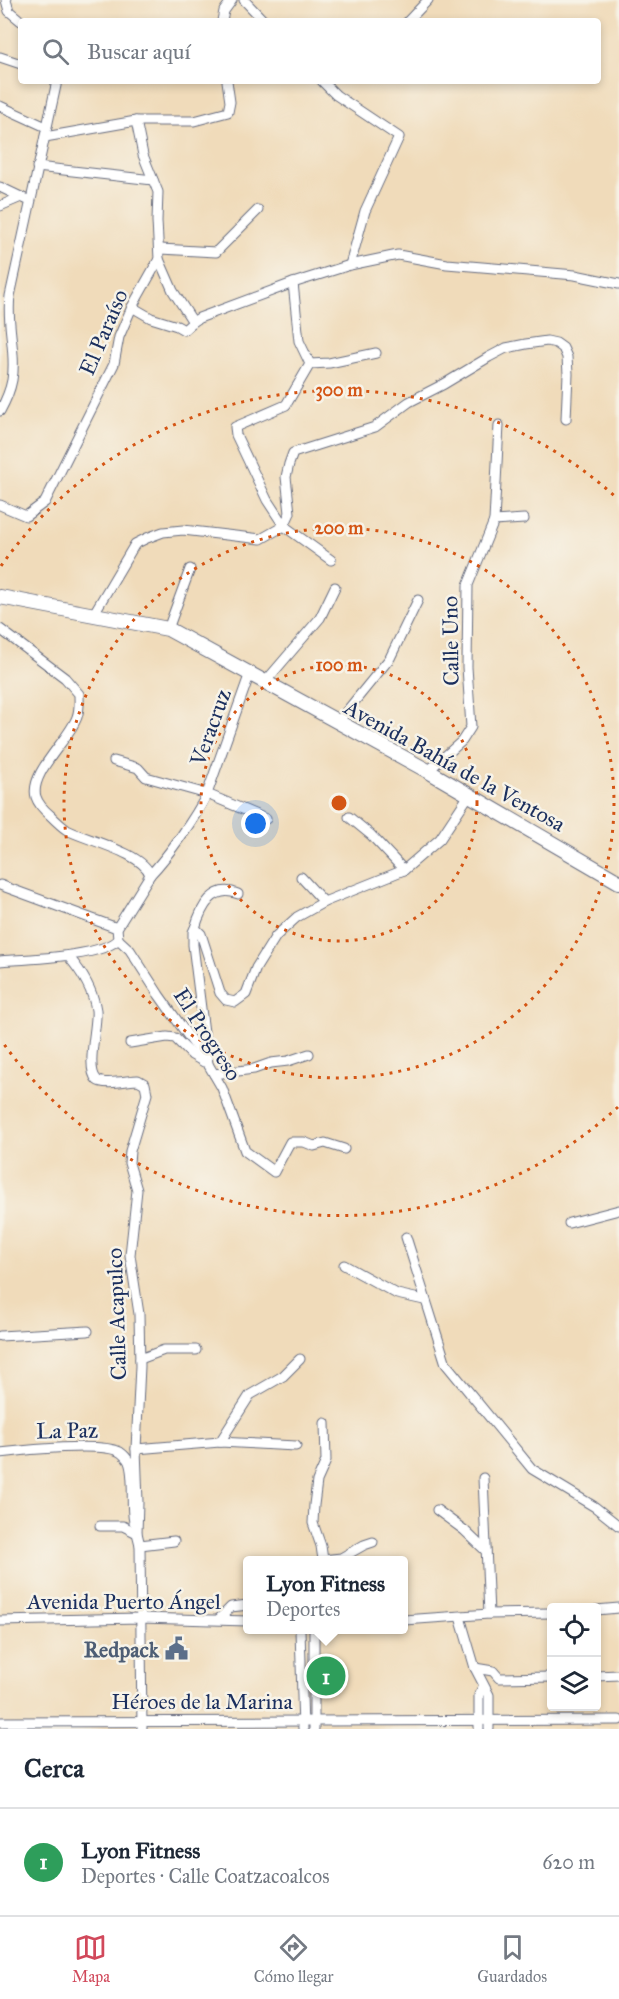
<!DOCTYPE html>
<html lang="es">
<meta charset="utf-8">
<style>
body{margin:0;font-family:"IM FELL Great Primer",serif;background:#f6f6f7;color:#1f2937}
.controls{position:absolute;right:18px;bottom:18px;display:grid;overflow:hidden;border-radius:6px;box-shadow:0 3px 9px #0003}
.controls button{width:54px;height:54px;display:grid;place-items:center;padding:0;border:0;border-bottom:2px solid #e0e1e3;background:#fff;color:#1f2937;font:30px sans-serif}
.you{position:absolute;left:256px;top:824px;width:21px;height:21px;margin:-15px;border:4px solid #fff;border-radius:50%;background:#1a73e8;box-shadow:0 0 0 9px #1a73e833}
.badge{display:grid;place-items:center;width:39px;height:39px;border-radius:50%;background:#d1495b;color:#fff;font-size:20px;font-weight:700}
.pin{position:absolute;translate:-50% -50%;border:3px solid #fff;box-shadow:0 2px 6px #0006}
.popup{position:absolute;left:243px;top:1556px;width:165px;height:78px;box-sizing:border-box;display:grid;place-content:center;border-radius:6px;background:#fff;filter:drop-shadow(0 2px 4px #0005);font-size:20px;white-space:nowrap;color:#747a83}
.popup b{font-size:22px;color:#1f2937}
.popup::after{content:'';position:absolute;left:50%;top:100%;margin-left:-12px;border:12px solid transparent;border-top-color:#fff}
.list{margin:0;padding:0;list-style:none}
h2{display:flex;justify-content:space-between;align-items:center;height:78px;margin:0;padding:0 24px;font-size:26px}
h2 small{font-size:20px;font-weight:400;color:#747a83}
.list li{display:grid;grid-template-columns:39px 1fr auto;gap:18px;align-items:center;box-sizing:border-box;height:108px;padding:0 24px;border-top:2px solid #e0e1e3}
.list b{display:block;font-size:22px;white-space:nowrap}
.list p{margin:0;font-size:20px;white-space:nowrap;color:#747a83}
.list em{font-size:20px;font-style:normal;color:#747a83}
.icon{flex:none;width:33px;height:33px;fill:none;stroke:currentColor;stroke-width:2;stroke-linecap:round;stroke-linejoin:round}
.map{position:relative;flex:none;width:619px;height:1729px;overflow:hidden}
.search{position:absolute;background:#fff;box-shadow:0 3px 9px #0003;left:18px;right:18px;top:18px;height:66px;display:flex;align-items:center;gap:15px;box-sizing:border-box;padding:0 21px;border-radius:6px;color:#747a83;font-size:22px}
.sheet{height:186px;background:#fff}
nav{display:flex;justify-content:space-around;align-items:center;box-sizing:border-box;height:84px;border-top:2px solid #e0e1e3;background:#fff;font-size:16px;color:#747a83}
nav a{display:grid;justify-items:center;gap:3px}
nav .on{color:#d1495b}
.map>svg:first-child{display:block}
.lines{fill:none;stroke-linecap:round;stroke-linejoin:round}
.minor-casing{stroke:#666b7e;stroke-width:11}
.secondary-casing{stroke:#666b7e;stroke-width:16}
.minor{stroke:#fff;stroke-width:9}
.secondary{stroke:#fff;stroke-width:14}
.ring{fill:none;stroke:#d45514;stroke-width:3;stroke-dasharray:3 6}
.labels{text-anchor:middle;stroke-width:5;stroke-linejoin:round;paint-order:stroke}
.street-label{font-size:22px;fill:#1b2f5e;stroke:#f7f3e8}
.service-label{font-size:22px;font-weight:bold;fill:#4e5e75;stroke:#f7f3e8;text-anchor:end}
.centre{fill:#d45514;stroke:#f7f3e8;stroke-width:3}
.ring-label{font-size:18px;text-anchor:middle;font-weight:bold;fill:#d45514;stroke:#f7f3e8;stroke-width:5;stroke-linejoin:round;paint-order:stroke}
</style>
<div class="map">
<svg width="619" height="1729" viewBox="0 0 619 1729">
<rect width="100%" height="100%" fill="#f7f3e8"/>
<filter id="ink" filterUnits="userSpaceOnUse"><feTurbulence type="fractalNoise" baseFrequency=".0167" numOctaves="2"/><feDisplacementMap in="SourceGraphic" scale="12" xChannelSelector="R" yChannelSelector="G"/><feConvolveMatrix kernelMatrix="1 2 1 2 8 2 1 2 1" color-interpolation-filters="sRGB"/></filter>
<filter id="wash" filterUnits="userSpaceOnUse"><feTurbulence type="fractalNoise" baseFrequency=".008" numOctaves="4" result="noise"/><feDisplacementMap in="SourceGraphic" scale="24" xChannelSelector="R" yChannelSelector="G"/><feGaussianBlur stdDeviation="1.35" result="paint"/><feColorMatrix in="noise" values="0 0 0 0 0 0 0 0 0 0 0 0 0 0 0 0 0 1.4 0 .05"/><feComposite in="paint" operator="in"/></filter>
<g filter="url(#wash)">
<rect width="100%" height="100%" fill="#f0dbba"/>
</g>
<g filter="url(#ink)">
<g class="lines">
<defs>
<g id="minor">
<path d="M6,0L9,11L21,21"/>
<path d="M244,0L264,21"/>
<path d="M222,21L224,11L232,0"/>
<path d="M408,21L428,0"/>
<path d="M0,57L21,64"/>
<path d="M322,81L336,95L399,137L365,211L350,265"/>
<path d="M0,106L46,127"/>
<path d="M45,137L136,121H194L228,112L230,102L227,81"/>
<path d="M37,167L153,180"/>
<path d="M0,187L21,197"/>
<path d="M0,206L21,197L30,201"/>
<path d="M160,249L216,252L258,210"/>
<path d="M159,259L173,291L193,322L199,318L293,283L350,265L398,255L447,264L575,275L619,284"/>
<path d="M293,283L299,341L310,364"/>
<path d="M132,307L151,318L177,326L184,330L193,322"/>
<path d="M0,411C5,402 10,391 12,380C17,352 6,325 10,296L57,81"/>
<path d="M0,505L26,516L45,502L114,364L119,337L132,307L159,259L157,221L158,192L143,155L136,121"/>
<path d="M494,521L524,519"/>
<path d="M331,560L284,526L267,500L236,435L235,427L286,405L310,364L329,363L376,353"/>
<path d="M93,615L135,544L147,538L163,532L183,530L261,539L284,526L290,513L286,477L289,464L293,453L375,427L409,402L444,384L489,357L506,348L526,344L547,341L556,343L563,348L567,357L568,374L566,419"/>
<path d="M0,629L65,678L79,694C79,702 80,709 77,717C69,740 29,773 36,797C38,803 44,810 50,815C55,820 61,826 67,830C86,840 144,853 150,875L117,928L118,939C103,957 25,959 0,961"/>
<path d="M168,629L190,569"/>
<path d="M266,681L320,618L335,587"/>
<path d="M337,723L390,658L418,600"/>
<path d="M114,761L138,768L146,777L207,794L266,819"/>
<path d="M428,771L462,741L471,727L467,667L468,585L494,521L499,425"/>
<path d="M349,817L371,835L404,870"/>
<path d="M150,875C169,855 195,818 207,794L250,673"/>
<path d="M301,877L324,902"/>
<path d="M0,885L117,928"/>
<path d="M195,928C201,908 213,883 238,894"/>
<path d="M118,939L130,950L159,995L208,1064L222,1088L245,1151L274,1172L290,1142H304L314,1146L325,1143L344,1149"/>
<path d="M68,956C81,971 93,990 96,1010C98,1026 85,1068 97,1080C104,1086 129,1080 138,1080L145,1084L147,1094L130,1151L129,1163L137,1190L130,1255L139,1314L140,1366L136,1449L138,1502L137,1533L140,1545L142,1729"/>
<path d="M130,1043L167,1037L175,1038L192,1055L204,1062"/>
<path d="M208,1064L193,945V932L195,928L201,934L220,993L226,1000L235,1002L246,994L256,968L276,936L297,917L324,902L404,870L440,839L469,795"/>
<path d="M214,1074L254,1069L271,1063L288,1061L309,1054"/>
<path d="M569,1223L619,1210"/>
<path d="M406,1237L446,1364L532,1469L595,1507L619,1526"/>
<path d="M344,1265L397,1294L424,1300"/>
<path d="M0,1336L88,1331"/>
<path d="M140,1359L164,1350H196"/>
<path d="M220,1442L250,1395L283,1376L300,1359"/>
<path d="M136,1449L220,1442L296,1446"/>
<path d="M0,1453C23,1450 103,1442 120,1452C123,1454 128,1459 129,1462C135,1477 130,1504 134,1522"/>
<path d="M483,1478L489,1614"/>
<path d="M437,1510L464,1530L486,1551"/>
<path d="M100,1526H123L137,1533"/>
<path d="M140,1545L174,1541"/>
<path d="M323,1560L321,1546L313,1523L314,1505L317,1481L326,1461L325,1423"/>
<path d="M323,1560L341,1558L364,1545L373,1542"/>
<path d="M596,1610L619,1608"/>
<path d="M460,1617L475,1668L489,1695V1729"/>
<path d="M219,1619L231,1607L248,1605"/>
<path d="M404,1620L489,1614L552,1613"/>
<path d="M0,1621L140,1618L248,1621"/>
<path d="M300,1630L303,1729"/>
<path d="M314,1630V1729"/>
<path d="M475,1668L493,1671L499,1678L552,1677"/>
<path d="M596,1676L619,1675"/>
<path d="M0,1722L619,1720"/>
<path d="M479,1729V1695L483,1687"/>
</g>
<path id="secondary" d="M0,597L168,629L428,771L619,882"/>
</defs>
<!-- minor casing -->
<use href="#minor" class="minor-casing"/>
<!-- secondary casing -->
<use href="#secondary" class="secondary-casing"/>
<!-- minor -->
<use href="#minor" class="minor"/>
<!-- secondary -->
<use href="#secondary" class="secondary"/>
</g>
</g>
<!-- distance rings -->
<g class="ring">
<circle cx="339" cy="803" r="138"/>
<circle cx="339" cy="803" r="275"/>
<path d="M618 1107A413 413 0 0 1 1 1040M1 566A413 413 0 0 1 618 499"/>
</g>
<!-- icons -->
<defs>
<symbol id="civic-bare" viewBox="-9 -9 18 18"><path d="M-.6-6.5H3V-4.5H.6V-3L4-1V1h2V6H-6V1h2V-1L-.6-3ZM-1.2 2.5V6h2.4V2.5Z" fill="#5c6f8a" stroke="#f7f3e8" stroke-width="2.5" paint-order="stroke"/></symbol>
</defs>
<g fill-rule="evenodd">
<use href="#civic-bare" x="160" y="1632" width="33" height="33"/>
</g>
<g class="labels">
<!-- street labels -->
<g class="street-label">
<text transform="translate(103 332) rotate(-67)" y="8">El Paraíso</text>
<text transform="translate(450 641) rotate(-91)" y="8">Calle Uno</text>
<text transform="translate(210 727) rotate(-70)" y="8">Veracruz</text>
<text transform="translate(455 765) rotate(29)" y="8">Avenida Bahía de la Ventosa</text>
<text transform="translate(208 1034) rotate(57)" y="8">El Progreso</text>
<text transform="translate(116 1314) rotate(-92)" y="8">Calle Acapulco</text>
<text transform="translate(67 1430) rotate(-1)" y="8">La Paz</text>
<text x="124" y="1609">Avenida Puerto Ángel</text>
<text x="202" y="1709">Héroes de la Marina</text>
</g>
<!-- service labels -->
<g class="service-label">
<text x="159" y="1657">Redpack</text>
</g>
</g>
<circle cx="339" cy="803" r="9" class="centre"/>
<g class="ring-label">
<text x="339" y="396">300 m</text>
<text x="339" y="534">200 m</text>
<text x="339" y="671">100 m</text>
</g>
</svg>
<div class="controls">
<button><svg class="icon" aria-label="locate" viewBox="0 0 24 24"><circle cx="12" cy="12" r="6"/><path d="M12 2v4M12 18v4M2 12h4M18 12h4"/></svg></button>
<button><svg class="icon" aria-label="layers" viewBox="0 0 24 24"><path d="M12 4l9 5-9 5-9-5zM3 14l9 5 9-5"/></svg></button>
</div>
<div class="you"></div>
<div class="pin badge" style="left:326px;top:1676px;background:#2e9e5b">1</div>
<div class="popup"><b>Lyon Fitness</b>Deportes</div>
<div class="search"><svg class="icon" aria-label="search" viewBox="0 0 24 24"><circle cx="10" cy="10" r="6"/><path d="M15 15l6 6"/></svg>Buscar aquí</div>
</div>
<section class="sheet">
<h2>Cerca<small></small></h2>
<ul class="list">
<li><span class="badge" style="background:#2e9e5b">1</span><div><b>Lyon Fitness</b><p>Deportes · Calle Coatzacoalcos</p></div><em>620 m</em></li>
</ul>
</section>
<nav>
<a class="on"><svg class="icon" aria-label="map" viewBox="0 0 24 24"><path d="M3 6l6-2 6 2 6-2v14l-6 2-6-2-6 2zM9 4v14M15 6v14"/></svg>Mapa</a>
<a><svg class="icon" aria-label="directions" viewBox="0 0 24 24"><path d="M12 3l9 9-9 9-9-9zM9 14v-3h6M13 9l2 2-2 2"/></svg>Cómo llegar</a>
<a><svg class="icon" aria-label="saved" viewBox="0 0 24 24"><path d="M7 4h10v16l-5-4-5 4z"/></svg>Guardados</a>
</nav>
